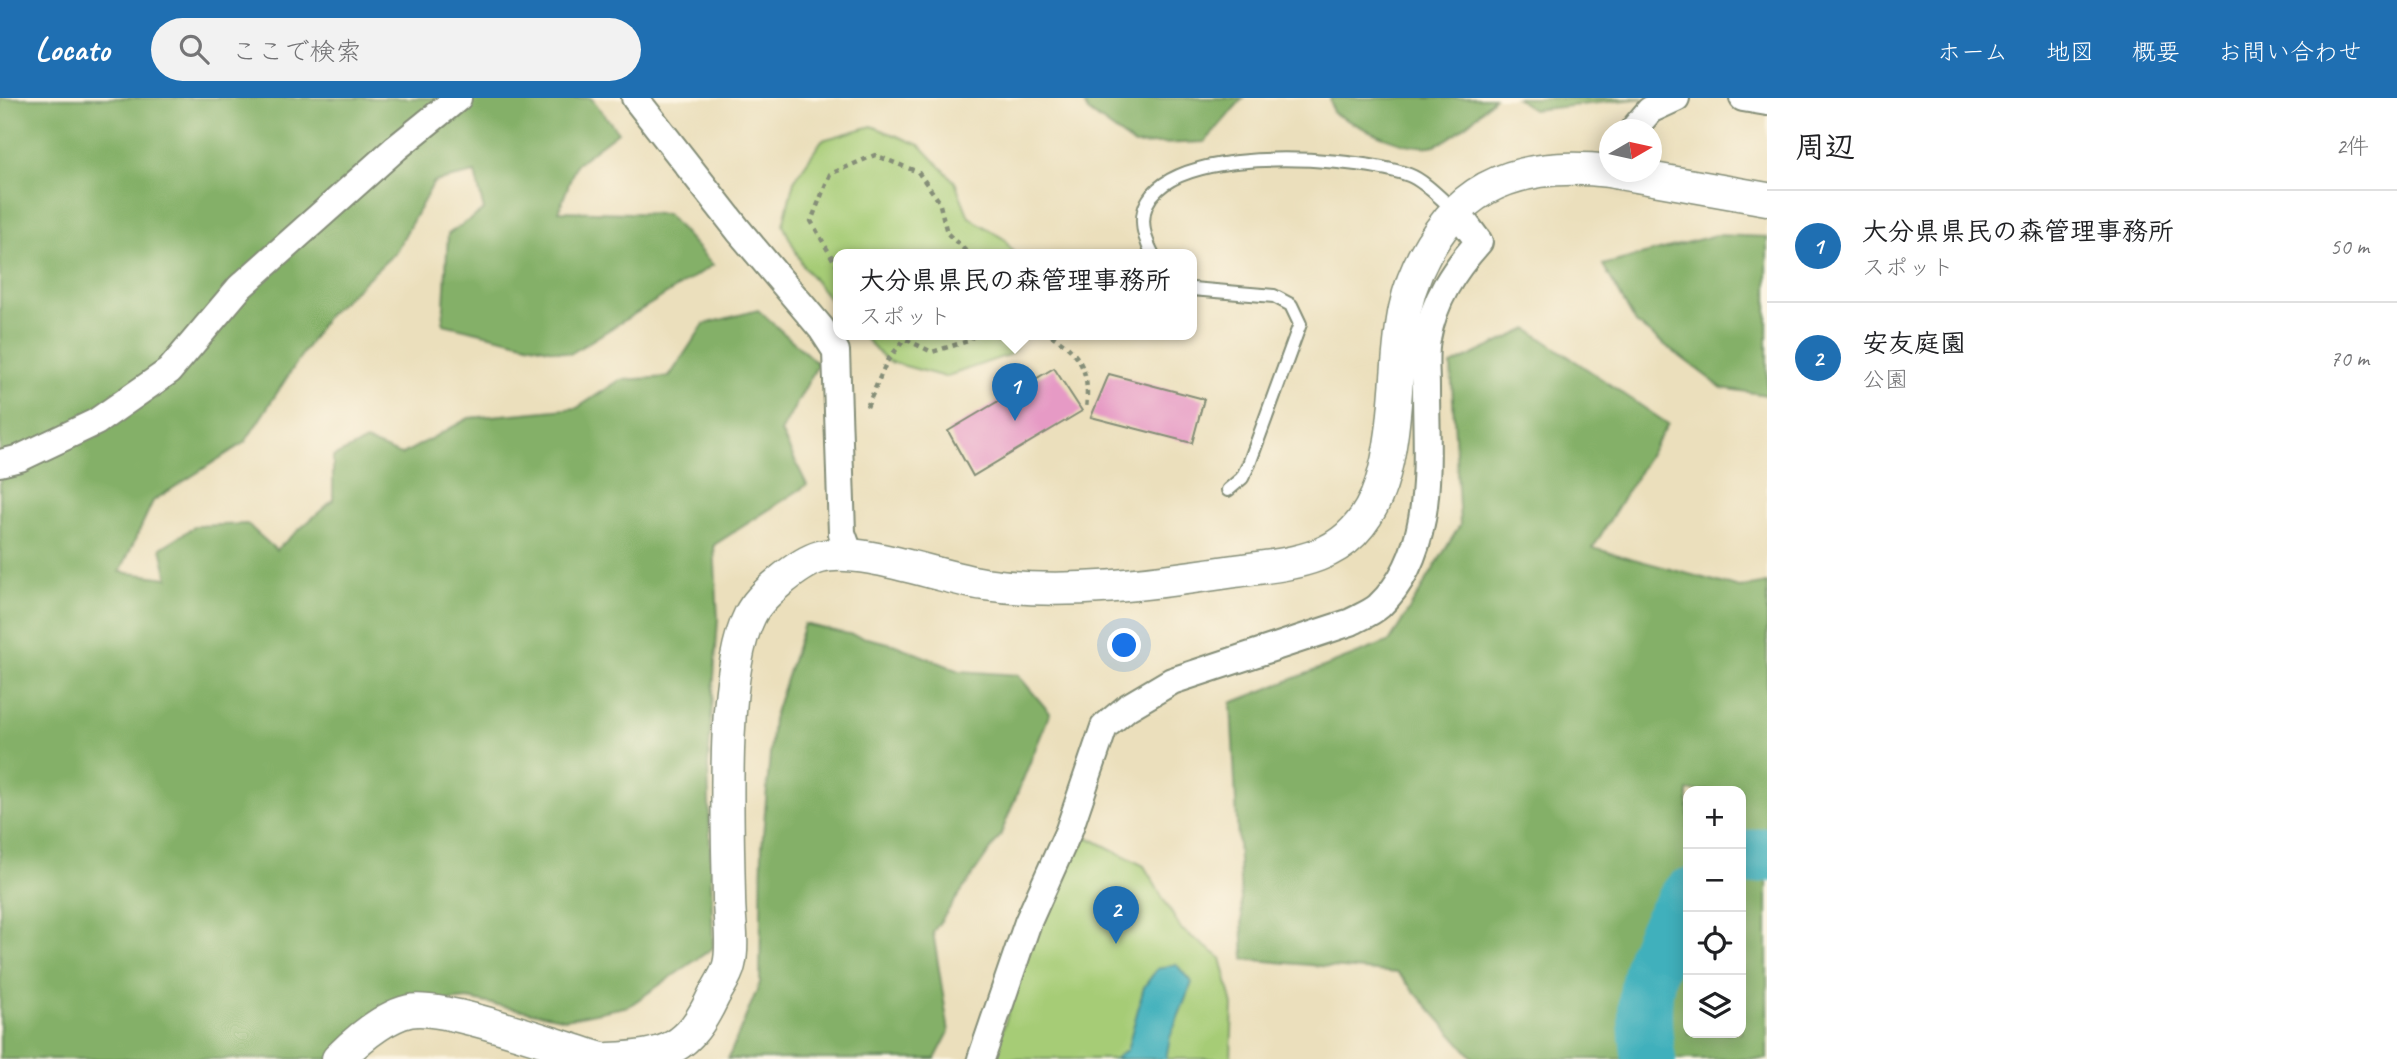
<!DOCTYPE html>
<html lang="ja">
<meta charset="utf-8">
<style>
body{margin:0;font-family:Caveat,"Klee One",sans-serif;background:#f2f2f2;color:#202124}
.controls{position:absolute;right:21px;bottom:21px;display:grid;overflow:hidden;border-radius:14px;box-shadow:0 4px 18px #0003}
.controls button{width:63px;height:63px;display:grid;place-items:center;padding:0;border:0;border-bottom:2px solid #e0e0e0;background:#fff;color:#202124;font:35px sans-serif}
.compass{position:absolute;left:1599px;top:21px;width:63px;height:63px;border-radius:50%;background:#fff;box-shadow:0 4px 18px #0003;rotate:81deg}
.you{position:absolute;left:1125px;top:548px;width:24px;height:24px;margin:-18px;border:5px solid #fff;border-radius:50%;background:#1a73e8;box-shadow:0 0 0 10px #1a73e833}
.badge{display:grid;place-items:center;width:46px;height:46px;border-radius:50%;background:#1f6fb2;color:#fff;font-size:23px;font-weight:700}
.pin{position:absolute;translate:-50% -58px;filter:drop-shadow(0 2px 4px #0008)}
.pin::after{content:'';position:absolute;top:37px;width:24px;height:21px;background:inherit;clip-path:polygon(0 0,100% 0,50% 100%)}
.popup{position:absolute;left:833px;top:151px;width:364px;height:91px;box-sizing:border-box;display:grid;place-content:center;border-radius:14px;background:#fff;filter:drop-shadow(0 2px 5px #0005);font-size:23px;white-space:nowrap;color:#757577}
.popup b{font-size:26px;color:#202124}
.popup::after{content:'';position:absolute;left:50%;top:100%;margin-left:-14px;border:14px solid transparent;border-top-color:#fff}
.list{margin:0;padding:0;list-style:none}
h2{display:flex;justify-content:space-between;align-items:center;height:91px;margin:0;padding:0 28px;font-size:30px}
h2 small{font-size:23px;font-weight:400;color:#757577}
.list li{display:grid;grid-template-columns:46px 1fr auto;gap:21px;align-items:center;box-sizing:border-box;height:112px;padding:0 28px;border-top:2px solid #e0e0e0}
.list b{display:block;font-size:26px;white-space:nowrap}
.list p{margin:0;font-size:23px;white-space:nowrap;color:#757577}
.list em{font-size:23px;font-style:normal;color:#757577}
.icon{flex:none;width:38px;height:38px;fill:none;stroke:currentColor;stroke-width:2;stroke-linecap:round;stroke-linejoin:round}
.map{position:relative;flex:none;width:1767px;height:961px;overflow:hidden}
header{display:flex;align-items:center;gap:42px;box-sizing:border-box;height:98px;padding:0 35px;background:#1f6fb2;color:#fff}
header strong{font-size:33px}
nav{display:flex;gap:38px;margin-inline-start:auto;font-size:24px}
.search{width:490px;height:63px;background:#f2f2f2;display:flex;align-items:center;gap:18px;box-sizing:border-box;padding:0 24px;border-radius:38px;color:#757577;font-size:26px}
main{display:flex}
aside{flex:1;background:#fff}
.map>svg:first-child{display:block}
.green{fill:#a6cc76;stroke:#628455;stroke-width:2}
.forest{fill:#84b067;stroke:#52764e;stroke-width:2;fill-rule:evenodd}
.water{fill:#40b0bc;stroke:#307678;stroke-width:2}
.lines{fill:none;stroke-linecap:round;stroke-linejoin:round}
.river{stroke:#40b0bc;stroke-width:54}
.building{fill:#e69ac5}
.service-casing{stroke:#858e78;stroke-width:16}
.minor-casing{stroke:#858e78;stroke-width:30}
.tertiary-casing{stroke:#858e78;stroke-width:35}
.path{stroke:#858e78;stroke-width:4.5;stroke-dasharray:5 5;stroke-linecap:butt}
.service{stroke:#fff;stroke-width:12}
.minor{stroke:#fff;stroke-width:26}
.tertiary{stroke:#fff;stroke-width:32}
</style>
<header>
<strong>Locato</strong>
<div class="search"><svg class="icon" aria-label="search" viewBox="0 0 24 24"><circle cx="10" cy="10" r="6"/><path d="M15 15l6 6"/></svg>ここで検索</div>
<nav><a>ホーム</a><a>地図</a><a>概要</a><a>お問い合わせ</a></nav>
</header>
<main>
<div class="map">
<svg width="1767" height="961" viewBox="0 0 1767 961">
<rect width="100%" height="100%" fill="#fcf5e5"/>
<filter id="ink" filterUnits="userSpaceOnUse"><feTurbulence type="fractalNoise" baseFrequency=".0143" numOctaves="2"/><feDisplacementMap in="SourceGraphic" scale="14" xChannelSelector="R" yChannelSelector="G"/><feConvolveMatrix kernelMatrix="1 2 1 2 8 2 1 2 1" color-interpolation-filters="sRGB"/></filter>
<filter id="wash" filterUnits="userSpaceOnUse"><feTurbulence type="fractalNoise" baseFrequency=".00686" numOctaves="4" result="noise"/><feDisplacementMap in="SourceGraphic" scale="28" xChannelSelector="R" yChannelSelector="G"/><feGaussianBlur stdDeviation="1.57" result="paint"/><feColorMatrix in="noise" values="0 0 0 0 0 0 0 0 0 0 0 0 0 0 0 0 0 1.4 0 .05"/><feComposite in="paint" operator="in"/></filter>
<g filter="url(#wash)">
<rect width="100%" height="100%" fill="#ebdfbc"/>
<!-- green -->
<g class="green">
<path d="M872,28L920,47L955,84L969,119L1004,141L1015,157H838V211L803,168L783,127L794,83L822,42Z"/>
<path d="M862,237H1024L1011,256L945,279L887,263Z"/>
<path d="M1076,733L1144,768L1181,831L1221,860L1233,907L1231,961H993L1042,811Z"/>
</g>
<!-- forest -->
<g class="forest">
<path d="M0,0H591L618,34L576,66L559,113L667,116L713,167L570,256L443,226L448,136L484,112L475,75L434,84L395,155L327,218L245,344L153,403L120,474L168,480L161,450L196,428L247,426L276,452L333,402V359L366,343L401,357L469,320L577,310L620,282L669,279L704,226L758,212L818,266L781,334L807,387L714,447L718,521L708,667L713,850L629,908L566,921L468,901L400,908L348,961H0Z"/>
<path d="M1081,0H1243L1205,44L1135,47L1088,13Z"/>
<path d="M1330,0H1494C1480,15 1451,45 1430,48C1402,52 1357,27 1333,15Z"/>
<path d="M1516,0H1645L1533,12Z"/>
<path d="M1716,137L1767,139V297L1722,290L1636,225L1603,167Z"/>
<path d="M1528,231L1668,326L1593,450L1740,490L1767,485V961H1474L1398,875L1244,861L1231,605L1390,543L1460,427L1451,267ZM1688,693H1741V935H1688Z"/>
<path d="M804,526L893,546L960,573L1018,577L1050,615L1000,738L933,834L949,934L935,961H728L760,885L762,749L773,621Z"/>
</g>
<!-- water -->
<path class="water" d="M1176,866L1192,885L1170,939L1166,961H1114L1127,952L1144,889L1157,871Z"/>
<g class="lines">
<!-- river -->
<g class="river">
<path d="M1741,761L1767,756"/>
<path d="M1649,961C1638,895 1649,851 1688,797"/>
</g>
</g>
<g id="blocks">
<!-- building -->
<g class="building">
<path d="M1054,270L1082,313L973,378L948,333Z"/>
<path d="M1109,276L1204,301L1192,345L1091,319Z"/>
</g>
</g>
</g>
<g filter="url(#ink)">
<use href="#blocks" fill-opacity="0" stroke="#858e78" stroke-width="2"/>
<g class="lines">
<defs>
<g id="service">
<path d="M1153,157C1089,37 1351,56 1409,77C1425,83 1442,102 1455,113"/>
<path d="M1192,191L1274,198L1291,207L1300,226L1249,366L1242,380L1228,392"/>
</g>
<g id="minor">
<path d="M635,0L739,133L821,230L836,253L842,435L850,457"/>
<path d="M1743,0L1767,4"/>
<path d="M1633,32L1650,12L1676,0"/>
<path d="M0,365L20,360L96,324L169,273L240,189L396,50L458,0"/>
<path d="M981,961L1028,824L1069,732L1104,629L1128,609L1172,583L1351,524C1360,519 1371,515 1379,508C1437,453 1426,362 1426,290C1426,274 1424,257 1427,241C1434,202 1453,173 1479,144L1456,113"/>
</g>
<g id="tertiary">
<path d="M1614,74L1767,101"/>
<path d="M338,961C357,942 383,919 409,913C441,905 564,950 602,961"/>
<path d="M609,961C668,958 688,952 714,897C719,888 727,877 729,867C734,848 729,820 729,800C728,730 720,577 750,517C760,497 799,465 820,459C859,448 941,480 984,486C1067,498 1154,485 1235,473C1262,469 1292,467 1318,457C1410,423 1388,288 1405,211C1412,177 1427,148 1449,121C1489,73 1550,66 1610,73"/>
</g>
</defs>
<!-- service casing -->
<use href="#service" class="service-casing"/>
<!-- minor casing -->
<use href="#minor" class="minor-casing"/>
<!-- tertiary casing -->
<use href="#tertiary" class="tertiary-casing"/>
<!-- path -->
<g class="path">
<path d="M838,170L811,123L830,76L875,57L918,74L939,103L947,135L970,157"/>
<path d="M1051,237C1082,256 1090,275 1086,311"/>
<path d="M867,309L887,263L905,241L932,254L968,243L974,237"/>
</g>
<!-- service -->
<use href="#service" class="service"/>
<!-- minor -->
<use href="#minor" class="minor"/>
<!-- tertiary -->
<use href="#tertiary" class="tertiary"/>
</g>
</g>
</svg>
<div class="controls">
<button>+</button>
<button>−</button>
<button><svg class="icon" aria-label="locate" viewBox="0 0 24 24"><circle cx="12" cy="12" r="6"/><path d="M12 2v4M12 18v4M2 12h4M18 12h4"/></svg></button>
<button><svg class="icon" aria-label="layers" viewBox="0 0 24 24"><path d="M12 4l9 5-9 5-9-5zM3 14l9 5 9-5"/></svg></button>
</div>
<svg class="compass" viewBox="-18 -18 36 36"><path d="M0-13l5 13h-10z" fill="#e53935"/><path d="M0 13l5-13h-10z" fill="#757577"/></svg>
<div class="you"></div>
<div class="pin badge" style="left:1015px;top:323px">1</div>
<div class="popup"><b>大分県県民の森管理事務所</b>スポット</div>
<div class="pin badge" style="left:1116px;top:846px">2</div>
</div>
<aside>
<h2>周辺<small>2件</small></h2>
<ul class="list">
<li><span class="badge">1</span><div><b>大分県県民の森管理事務所</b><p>スポット</p></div><em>50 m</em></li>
<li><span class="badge">2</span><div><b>安友庭園</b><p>公園</p></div><em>70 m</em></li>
</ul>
</aside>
</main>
